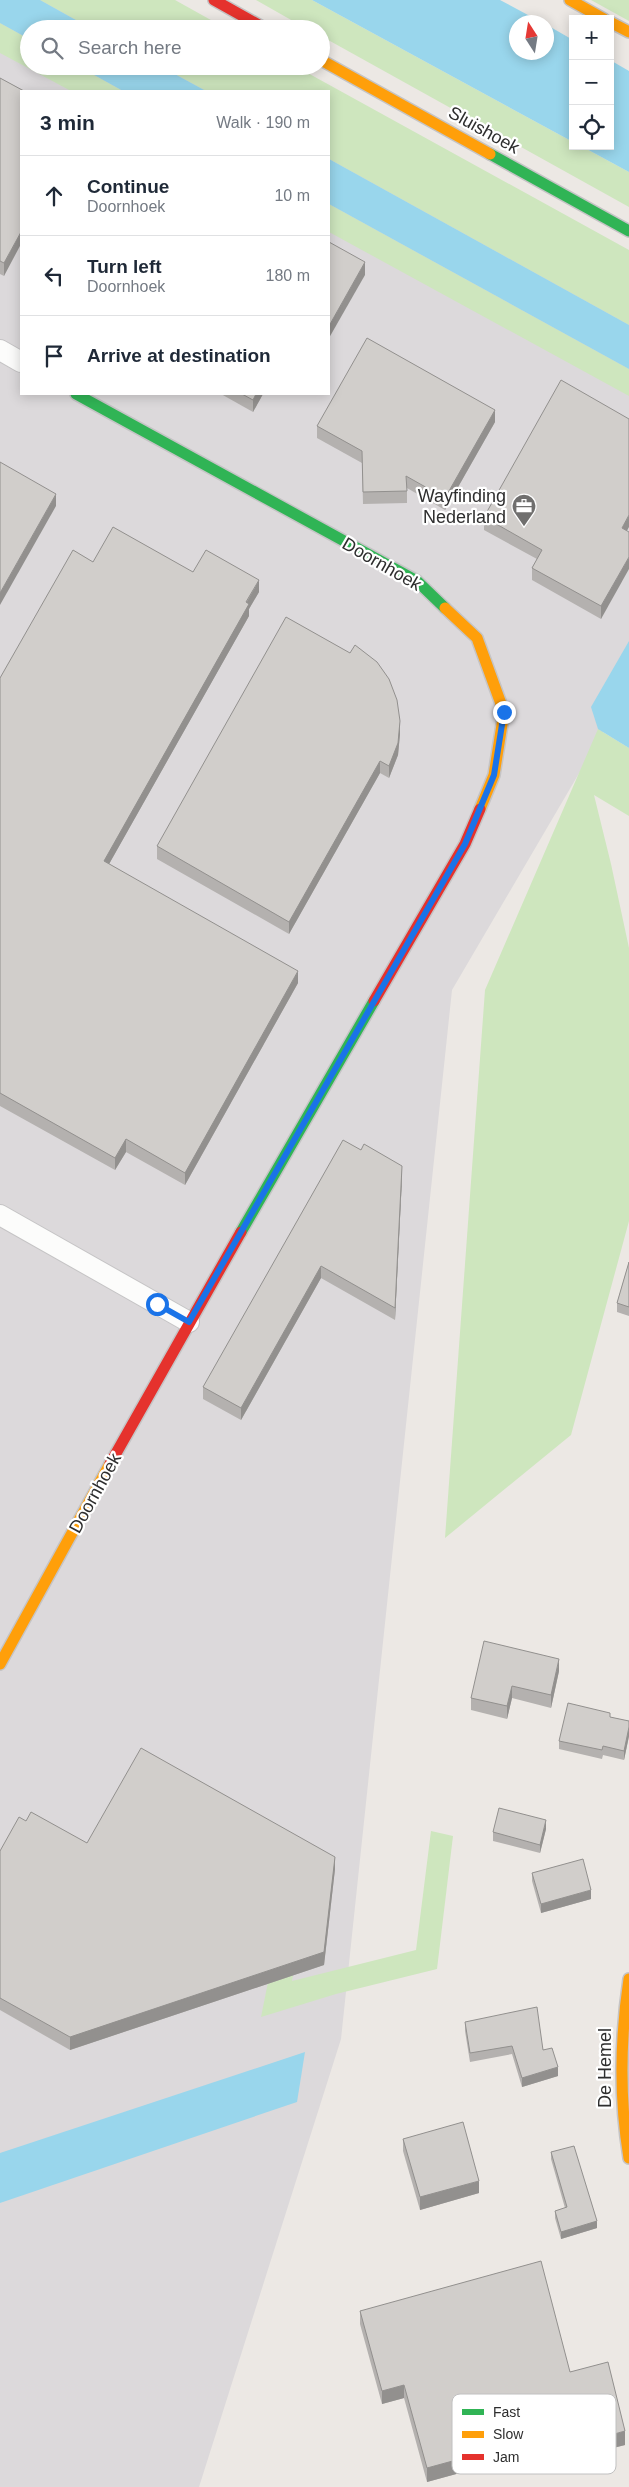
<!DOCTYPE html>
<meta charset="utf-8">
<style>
body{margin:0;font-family:Arial,sans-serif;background:#f6f6f7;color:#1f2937}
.controls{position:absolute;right:15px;top:15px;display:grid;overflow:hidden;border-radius:0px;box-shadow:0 2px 12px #0003}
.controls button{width:45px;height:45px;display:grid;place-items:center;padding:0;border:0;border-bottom:1px solid #e0e1e3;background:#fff;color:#1f2937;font:25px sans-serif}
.compass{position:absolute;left:509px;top:15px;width:45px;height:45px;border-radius:50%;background:#fff;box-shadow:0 2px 12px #0003;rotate:348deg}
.stop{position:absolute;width:15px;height:15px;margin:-11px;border:4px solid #1a73e8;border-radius:50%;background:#fff}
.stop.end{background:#1a73e8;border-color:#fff;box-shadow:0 1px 5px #0008}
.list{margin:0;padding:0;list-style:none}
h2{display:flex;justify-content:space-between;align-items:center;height:65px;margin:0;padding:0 20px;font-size:21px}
h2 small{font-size:16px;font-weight:400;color:#747a83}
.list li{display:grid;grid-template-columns:32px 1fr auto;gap:15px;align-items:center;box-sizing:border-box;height:80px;padding:0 20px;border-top:1px solid #e0e1e3}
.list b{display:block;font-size:19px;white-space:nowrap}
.list p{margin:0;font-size:16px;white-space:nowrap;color:#747a83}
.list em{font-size:16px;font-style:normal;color:#747a83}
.icon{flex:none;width:28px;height:28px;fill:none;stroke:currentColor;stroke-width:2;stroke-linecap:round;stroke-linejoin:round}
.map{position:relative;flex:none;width:629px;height:2487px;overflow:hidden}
.search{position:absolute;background:#fff;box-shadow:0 2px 12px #0003;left:20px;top:20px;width:310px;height:55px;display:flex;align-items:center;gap:12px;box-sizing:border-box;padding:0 18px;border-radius:28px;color:#747a83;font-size:19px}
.panel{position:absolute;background:#fff;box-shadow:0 2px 12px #0003;left:20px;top:90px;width:310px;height:305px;border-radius:0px}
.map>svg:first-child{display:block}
.industrial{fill:#dcd9db}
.green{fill:#cee6be}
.water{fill:#99d6ec}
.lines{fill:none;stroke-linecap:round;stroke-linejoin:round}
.street-casing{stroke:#c5c4c5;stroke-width:22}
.fast-casing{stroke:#c5c4c5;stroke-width:14}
.slow-casing{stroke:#c5c4c5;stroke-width:14}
.jam-casing{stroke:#c5c4c5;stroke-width:14}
.street{stroke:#fcfcfb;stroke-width:20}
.fast{stroke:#30b455;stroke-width:11}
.slow{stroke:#ff9f0a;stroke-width:11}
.jam{stroke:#e5322d;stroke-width:11}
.wall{fill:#b4b1af}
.shaded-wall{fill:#92908e}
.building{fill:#d1cecb;stroke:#92908e}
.route{stroke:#1a73e8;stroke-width:6}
.labels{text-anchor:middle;stroke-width:4.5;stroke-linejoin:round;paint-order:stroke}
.street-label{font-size:18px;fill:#2e2e2e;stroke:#fff}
.poi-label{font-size:18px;fill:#2e2e2e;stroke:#fff;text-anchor:end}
.key{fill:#fff;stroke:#c0c0c0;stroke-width:1}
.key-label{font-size:14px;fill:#2e2e2e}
</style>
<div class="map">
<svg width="629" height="2487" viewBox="0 0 629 2487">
<rect width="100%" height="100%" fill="#ece8e4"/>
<!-- industrial -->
<path class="industrial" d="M0,0H54L107,29H29V66H177L223,91H21V394H329V148L629,310V688L452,990L341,2039L199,2487H0Z"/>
<!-- green -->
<g class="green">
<path d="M40,0H175L227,29H92Z"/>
<path d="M256,0H312L573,142V146H581L629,172V207L321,36V29H307Z"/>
<path d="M591,0H629V21Z"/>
<path d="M0,23L29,39V66H78L123,91H71L0,53Z"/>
<path d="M160,66H295L629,250V325L329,159V91H206Z"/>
<path d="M329,204L629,369V396L329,232Z"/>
<path d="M598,729L629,748V816L594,795L611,864L629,948V1221L571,1435L445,1538L485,990Z"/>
<path d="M431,1831L453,1836L437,1969L336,1994L261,2017L292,1863L310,1867L292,1981L416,1950Z"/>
</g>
<!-- water -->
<g class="water">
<path d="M0,0H40L92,29H29V39L0,23Z"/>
<path d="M312,0H500L541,22H516V52H546L547,25L573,40V142Z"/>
<path d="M610,60L629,71V172L581,146H610Z"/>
<path d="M78,66H160L206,91H123Z"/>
<path d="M329,159L629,325V369L329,204Z"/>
<path d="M629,641V748L598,729L591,707Z"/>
<path d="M305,2052L297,2102L0,2203V2153Z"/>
</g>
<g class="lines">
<defs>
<g id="street">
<path d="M0,350L21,362"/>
<path d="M0,1215L189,1322"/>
</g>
<g id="fast">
<path d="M490,154L629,231"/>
<path d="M76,394L417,581L445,608"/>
<path d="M241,1232L374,1001"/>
</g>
<g id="slow">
<path d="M570,0L604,19"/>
<path d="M610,22L629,32"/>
<path d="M321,60L490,154"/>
<path d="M445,608L477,638L504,712L494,775L480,809"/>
<path d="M0,1664L110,1464"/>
<path d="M629,1979C620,2039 619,2098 629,2158"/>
</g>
<g id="jam">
<path d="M214,0L266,29"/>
<path d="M374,1001L465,844L480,809"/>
<path d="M110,1464L241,1232"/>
</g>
</defs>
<!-- street casing -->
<use href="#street" class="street-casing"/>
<!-- fast casing -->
<use href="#fast" class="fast-casing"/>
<!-- slow casing -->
<use href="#slow" class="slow-casing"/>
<!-- jam casing -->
<use href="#jam" class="jam-casing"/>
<!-- street -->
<use href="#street" class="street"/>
<!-- fast -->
<use href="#fast" class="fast"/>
<!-- slow -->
<use href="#slow" class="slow"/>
<!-- jam -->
<use href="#jam" class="jam"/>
</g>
<!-- wall -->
<g class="wall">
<path d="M0,78L24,91L4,276L0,274Z"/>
<path d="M221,394H263L253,412Z"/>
<path d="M495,422L445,510L407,488V503L363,504L362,463L317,438V426Z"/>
<path d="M484,517L627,531L601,619L532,580V568L537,559L484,530Z"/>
<path d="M93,562L193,572L259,592L249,609V616L109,864L298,983L185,1185L126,1152L115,1170L0,1106V678Z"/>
<path d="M400,734L398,755L389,778L380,773L289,934L157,859V846Z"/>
<path d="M402,1178L395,1320L321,1278L241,1420L203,1399V1387Z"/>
<path d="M629,1262V1316L617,1312V1303Z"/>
<path d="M559,1671L551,1708L512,1698L507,1719L471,1710V1698Z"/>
<path d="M610,1717L629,1721V1736L624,1760L603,1755L602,1759L559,1749V1741Z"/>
<path d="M26,1821L87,1843L335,1869L324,1965L70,2050L0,2010V1851Z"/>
<path d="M546,1829L540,1853L493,1841V1832Z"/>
<path d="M532,1873L591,1899L541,1913L532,1881Z"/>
<path d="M465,2022L543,2050L558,2076L522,2087L512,2054L470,2062L465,2031Z"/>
<path d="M403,2139L479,2193L420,2210L403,2151Z"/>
<path d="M551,2152L597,2228L561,2239L555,2218V2211L565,2208L551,2159Z"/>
<path d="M360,2311L570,2372L625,2445L593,2453L582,2412L545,2422L548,2449L427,2482L404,2398L382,2404L360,2324Z"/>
</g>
<!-- shaded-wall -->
<g class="shaded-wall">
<path d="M21,232V244L4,276V263Z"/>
<path d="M365,262V275L329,338V326Z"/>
<path d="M256,394H263L253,412V400Z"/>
<path d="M495,410V422L445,510V498Z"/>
<path d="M56,494V506L0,605V593Z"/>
<path d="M629,515V527L622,540V528Z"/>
<path d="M629,557V569L601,619V606Z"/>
<path d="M259,580V592L249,609V616L104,873V861Z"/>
<path d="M400,721V734L398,755L389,778V766Z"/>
<path d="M380,761V773L289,934V922Z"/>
<path d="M298,971V983L185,1185V1173Z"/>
<path d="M126,1139V1152L115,1170V1158Z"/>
<path d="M402,1166V1178L395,1320V1308Z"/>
<path d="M321,1266V1278L241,1420V1408Z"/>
<path d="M559,1659V1671L551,1708V1695Z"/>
<path d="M512,1686V1698L507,1719V1706Z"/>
<path d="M629,1727V1736L624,1760V1751Z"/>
<path d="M546,1820V1829L540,1853V1845Z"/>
<path d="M335,1857V1869L324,1965L70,2050V2037Z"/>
<path d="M591,1890V1899L541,1913V1904Z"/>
<path d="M558,2067V2076L522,2087V2078Z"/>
<path d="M479,2181V2193L420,2210V2197Z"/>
<path d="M597,2221V2228L561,2239V2232Z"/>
<path d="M404,2385V2398L382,2404V2391Z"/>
<path d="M582,2398V2412L541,2423V2409Z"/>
<path d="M625,2431V2445L593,2453V2440Z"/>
<path d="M548,2435V2449L427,2482V2468Z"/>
</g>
<!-- building -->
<g class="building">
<path d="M0,78L24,91H21V232L4,263L0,261Z"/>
<path d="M329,242L365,262L329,326Z"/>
<path d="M367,338L495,410L445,498L406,476L407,491L363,492L362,451L317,426Z"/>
<path d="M561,380L629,419V515L622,528L629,532V557L601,606L532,568L542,550L484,517Z"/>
<path d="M242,394H256L253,400Z"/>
<path d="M0,462L56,494L0,593Z"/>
<path d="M113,527L193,572L206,550L259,580L246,602L249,604L104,861L298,971L185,1173L126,1139L115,1158L0,1093V678L73,550L93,562Z"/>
<path d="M286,617L350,653L355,645L377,662L389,679L397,700L400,721L398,743L389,766L380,761L289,922L157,846Z"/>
<path d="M343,1140L361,1150L364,1144L402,1166L395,1308L321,1266L241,1408L203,1387Z"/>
<path d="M629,1262V1307L617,1303Z"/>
<path d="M484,1641L559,1659L551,1695L512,1686L507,1706L471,1698Z"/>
<path d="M568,1703L610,1713V1717L629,1721V1727L624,1751L603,1746L602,1750L559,1741Z"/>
<path d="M141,1748L335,1857L324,1952L70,2037L0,1998V1851L19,1817L26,1821L31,1812L87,1843Z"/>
<path d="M499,1808L546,1820L540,1845L493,1832Z"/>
<path d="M583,1859L591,1890L541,1904L532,1873Z"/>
<path d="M537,2007L543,2050L552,2048L558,2067L522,2078L512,2046L470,2053L465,2022Z"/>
<path d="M463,2122L479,2181L420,2197L403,2139Z"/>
<path d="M574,2146L597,2221L561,2232L555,2211L567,2207L551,2152Z"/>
<path d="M541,2261L570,2372L608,2362L625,2431L593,2440L582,2398L541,2409L548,2435L427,2468L404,2385L382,2391L360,2311Z"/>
</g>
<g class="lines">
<!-- route -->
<path class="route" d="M157,1304L189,1322L465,844L494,775L504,712"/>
</g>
<!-- icons -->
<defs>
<symbol id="office-pin" viewBox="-11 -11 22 30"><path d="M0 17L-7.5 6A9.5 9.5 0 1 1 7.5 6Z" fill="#706f6e" stroke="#fff"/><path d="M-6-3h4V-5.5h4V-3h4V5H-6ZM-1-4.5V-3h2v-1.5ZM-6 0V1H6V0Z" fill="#fff"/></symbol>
</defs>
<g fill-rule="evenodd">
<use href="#office-pin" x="510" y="492" width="28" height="38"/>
</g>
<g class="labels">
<!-- street labels -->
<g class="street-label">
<text transform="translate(484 130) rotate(29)" y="6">Sluishoek</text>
<text transform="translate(382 564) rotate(30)" y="6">Doornhoek</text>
<text transform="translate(95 1493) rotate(-61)" y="6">Doornhoek</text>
<text transform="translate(605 2068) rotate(-90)" y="6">De Hemel</text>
</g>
<!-- poi labels -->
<g class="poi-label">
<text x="506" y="502">Wayfinding<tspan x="506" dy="21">Nederland</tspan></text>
</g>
</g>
<!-- legend -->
<rect x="452" y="2394" width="164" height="80" rx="8" class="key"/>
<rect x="462" y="2409" width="22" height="6" fill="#30b455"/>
<rect x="462" y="2431" width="22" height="7" fill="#ff9f0a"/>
<rect x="462" y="2454" width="22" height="6" fill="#e5322d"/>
<g class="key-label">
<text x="493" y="2417">Fast</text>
<text x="493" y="2439">Slow</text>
<text x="493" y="2462">Jam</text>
</g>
</svg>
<div class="controls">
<button>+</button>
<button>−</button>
<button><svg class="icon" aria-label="locate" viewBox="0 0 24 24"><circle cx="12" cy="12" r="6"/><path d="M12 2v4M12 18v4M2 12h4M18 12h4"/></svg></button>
</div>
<svg class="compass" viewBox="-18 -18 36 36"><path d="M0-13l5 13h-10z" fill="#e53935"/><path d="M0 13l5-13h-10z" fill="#747a83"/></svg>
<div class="stop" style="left:157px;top:1304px"></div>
<div class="stop end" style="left:504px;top:712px"></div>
<div class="search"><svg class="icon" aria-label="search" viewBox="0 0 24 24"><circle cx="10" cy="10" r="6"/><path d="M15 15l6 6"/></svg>Search here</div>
<section class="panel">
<h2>3 min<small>Walk · 190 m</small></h2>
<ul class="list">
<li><svg class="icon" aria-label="ahead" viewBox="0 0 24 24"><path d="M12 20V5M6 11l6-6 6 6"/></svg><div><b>Continue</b><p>Doornhoek</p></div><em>10 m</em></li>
<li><svg class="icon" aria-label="left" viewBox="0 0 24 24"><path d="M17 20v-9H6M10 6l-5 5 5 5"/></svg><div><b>Turn left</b><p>Doornhoek</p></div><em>180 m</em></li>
<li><svg class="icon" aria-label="arrive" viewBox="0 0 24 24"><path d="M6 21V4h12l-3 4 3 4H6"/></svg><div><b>Arrive at destination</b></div></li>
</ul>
</section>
</div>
